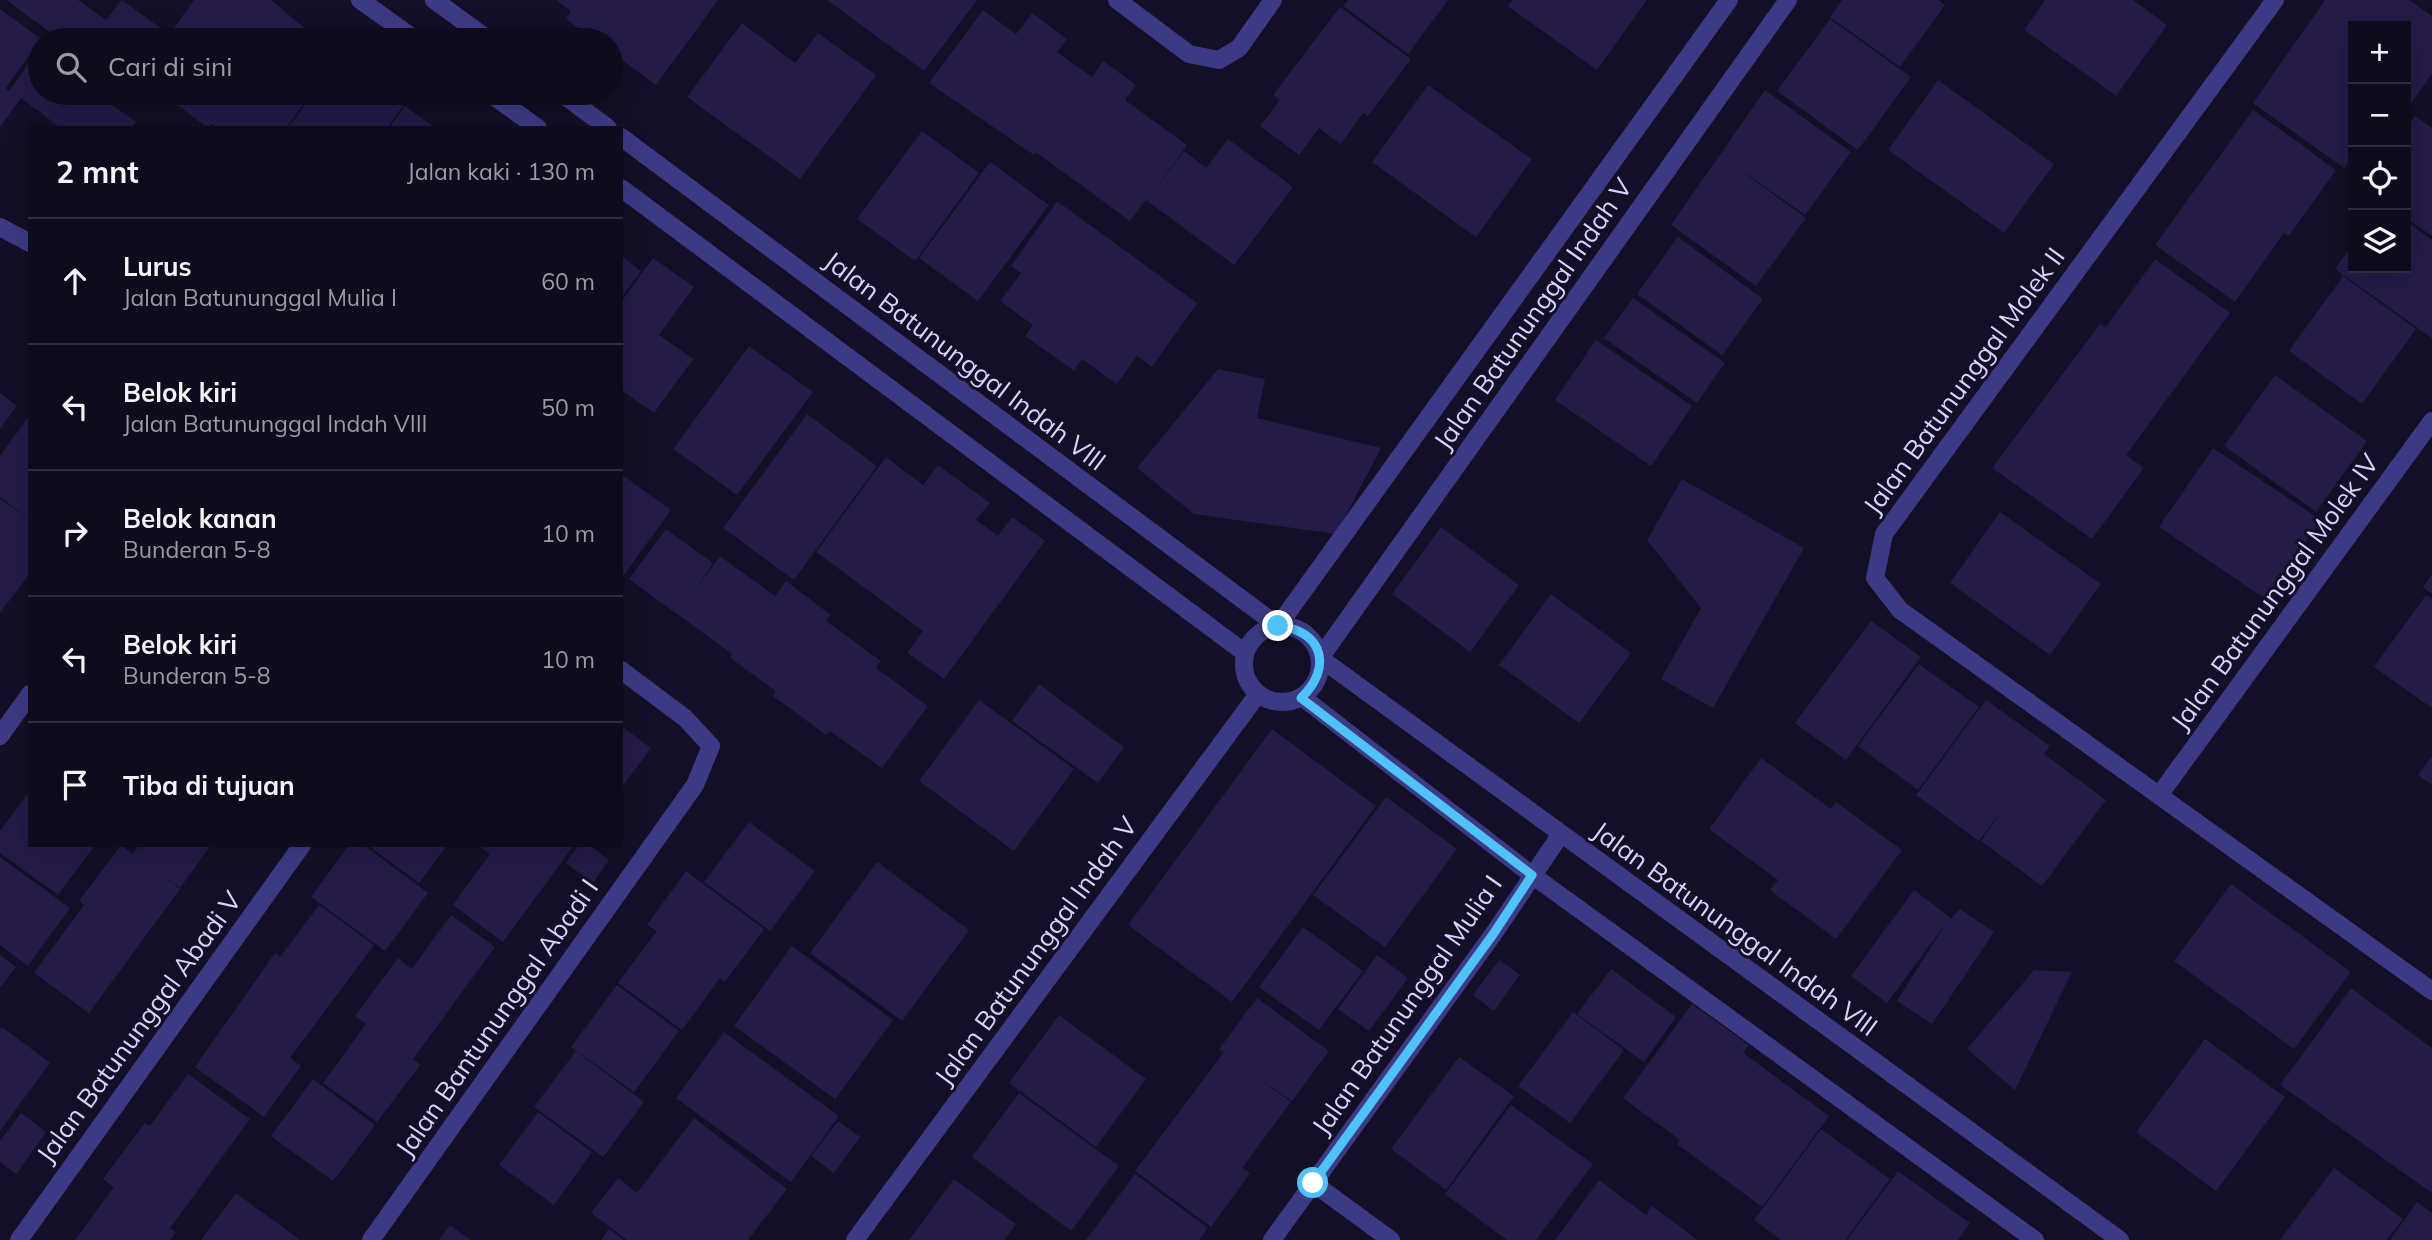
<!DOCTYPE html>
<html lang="id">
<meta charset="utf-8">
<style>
body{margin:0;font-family:Mulish,sans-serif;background:#1c1929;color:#f1f3f6}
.controls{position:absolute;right:21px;top:21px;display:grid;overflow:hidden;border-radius:0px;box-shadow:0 7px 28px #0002}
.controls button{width:63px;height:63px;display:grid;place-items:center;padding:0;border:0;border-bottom:2px solid #2e2b3b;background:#0e0b1c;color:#f1f3f6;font:35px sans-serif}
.stop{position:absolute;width:21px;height:21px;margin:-16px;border:5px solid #4fc3f7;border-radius:50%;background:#fff}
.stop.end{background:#4fc3f7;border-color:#fff;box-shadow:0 2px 7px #0008}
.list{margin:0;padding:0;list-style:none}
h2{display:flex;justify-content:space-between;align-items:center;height:91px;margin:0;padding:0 28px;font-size:30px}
h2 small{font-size:23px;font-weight:400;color:#9b9ba3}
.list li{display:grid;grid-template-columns:46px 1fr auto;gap:21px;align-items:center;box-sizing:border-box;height:126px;padding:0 28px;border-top:2px solid #2e2b3b}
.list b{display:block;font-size:26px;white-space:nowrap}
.list p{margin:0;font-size:23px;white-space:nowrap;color:#9b9ba3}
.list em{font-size:23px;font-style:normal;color:#9b9ba3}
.icon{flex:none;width:38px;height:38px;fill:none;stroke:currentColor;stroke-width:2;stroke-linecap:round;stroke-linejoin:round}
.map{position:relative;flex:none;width:2432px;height:1240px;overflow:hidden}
.search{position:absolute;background:#0e0b1c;box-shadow:0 7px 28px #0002;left:28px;top:28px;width:595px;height:77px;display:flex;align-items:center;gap:18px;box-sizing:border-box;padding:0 24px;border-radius:38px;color:#9b9ba3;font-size:26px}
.panel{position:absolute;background:#0e0b1c;box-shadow:0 7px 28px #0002;left:28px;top:126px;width:595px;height:721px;border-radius:0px}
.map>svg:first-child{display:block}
.building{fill:#241b47}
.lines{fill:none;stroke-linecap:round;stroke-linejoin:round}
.street{stroke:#3d3a85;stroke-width:18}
.route{stroke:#4fc3f7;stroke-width:9}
.labels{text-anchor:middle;stroke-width:6;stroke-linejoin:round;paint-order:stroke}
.street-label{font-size:26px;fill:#d9d4ff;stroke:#130f26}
</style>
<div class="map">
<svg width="2432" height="1240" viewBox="0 0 2432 1240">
<rect width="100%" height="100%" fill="#130f26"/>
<!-- building -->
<g class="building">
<path d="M6,0H78L106,20L122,0L167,33L162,40H61Z"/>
<path d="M194,0H271L319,40H165Z"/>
<path d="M556,0H718L656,85L611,52V40H595L566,19L571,11Z"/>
<path d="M827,0H977L924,71Z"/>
<path d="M1348,0H1448L1408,54L1343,6Z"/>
<path d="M1513,0H1647L1597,70L1508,6Z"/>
<path d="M1842,0H1938L1945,5L1900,67L1830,17Z"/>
<path d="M2045,0H2133L2167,25L2116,96L2024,30Z"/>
<path d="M2325,0H2409L2432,16V74L2406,110V26H2353V155L2344,168L2253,103Z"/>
<path d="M1340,7L1411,59L1368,116L1363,113L1341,144L1319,128L1299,155L1260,126L1280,100L1273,95Z"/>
<path d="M0,9L41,39L6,88L9,91L38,50L40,93H96L136,122L131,128H61L21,98L0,127Z"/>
<path d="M983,10L1016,34L1032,13L1067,39L1057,52L1092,77L1103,61L1136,85L1125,100L1187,145L1153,193L1184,151L1206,168L1228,139L1293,187L1234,265L1146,200L1130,221L1036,152L1034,155L929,83Z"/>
<path d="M1830,19L1911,77L1858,150L1777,91Z"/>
<path d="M742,23L795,63L818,33L876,75L800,179L687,97Z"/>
<path d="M1938,80L2054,164L2004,233L1888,150Z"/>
<path d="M1428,85L1532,159L1476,237L1372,162Z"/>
<path d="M1765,90L1851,152L1805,215L1731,163L1806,218L1756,286L1671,225Z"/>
<path d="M161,93H312L286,128H218L212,124L208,128Z"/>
<path d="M314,93H397L407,100L387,128H288Z"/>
<path d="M405,106L435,128H389Z"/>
<path d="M2253,110L2336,170L2289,236L2284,233L2235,302L2155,245Z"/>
<path d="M2415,116L2432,128V236L2406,218V129Z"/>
<path d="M922,131L979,173L915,261L857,219Z"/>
<path d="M990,162L1049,205L978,301L919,258Z"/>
<path d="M1057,201L1197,303L1152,367L1137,356L1117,384L1082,359L1074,371L1025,336L1033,325L1000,301L1021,273L1011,266Z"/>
<path d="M2406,221L2432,240V338L2335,269L2353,244V268H2406Z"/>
<path d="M1678,237L1763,299L1722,355L1637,294Z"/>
<path d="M621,256L641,271L621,298Z"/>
<path d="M653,258L694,287L659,335L693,359L654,413L621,390V302Z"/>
<path d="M2155,259L2230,313L2126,455L2144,468L2092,539L1992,468L2100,324L2106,327Z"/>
<path d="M2343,276L2416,329L2362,404L2289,351Z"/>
<path d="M1633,298L1725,363L1697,403L1604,338Z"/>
<path d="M1596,340L1692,406L1651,466L1555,400Z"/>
<path d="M749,346L813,392L737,495L673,449Z"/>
<path d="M1218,369L1265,379L1257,418L1381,448L1336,534L1194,514L1137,468Z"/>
<path d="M2275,375L2367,441L2316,512L2224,446Z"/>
<path d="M0,393L17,406L0,429Z"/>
<path d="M807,414L877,466L794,580L723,528Z"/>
<path d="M30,415V573L0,613V499L28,518L0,497V456Z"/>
<path d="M2213,448L2321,520L2267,600L2159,527Z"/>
<path d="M886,457L923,485L938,465L990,503L976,520L998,536L1012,517L1045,541L944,679L907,653L923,631L816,552Z"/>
<path d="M621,474L671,510L621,579Z"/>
<path d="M1682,479L1804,548L1713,708L1661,679L1701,608L1647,540Z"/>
<path d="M2000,512L2101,584L2050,655L1950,583Z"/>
<path d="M1441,527L1519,585L1470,652L1392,594Z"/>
<path d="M666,529L713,563L696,589L720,556L775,596L786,581L831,615L826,621L881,661L876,668L928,706L882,768L830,731L826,735L773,696L776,691L730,658L732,654L629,579Z"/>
<path d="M2432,574V594L2423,587Z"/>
<path d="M1551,594L1631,653L1579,723L1499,665Z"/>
<path d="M2426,595L2432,599V708L2374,667Z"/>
<path d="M1871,621L1921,657L1846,760L1795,723Z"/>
<path d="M1919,664L1979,707L1918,790L1858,746Z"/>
<path d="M1039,684L1124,747L1098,783L1012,721Z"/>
<path d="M979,700L1074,769L1014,851L919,781Z"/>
<path d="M1986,700L2050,746L2044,754L2106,800L2042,886L1981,841L2004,808L1979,841L1916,795Z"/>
<path d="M621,726L651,748L621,788Z"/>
<path d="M1272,729L1376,806L1232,1002L1128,925Z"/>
<path d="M2432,756V785L2418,775Z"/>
<path d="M1761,758L1831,809L1836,802L1902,850L1836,939L1770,890L1778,880L1709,829Z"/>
<path d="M27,795L30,797V845H95L58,895L0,853V831Z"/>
<path d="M1386,797L1457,849L1385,947L1313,895Z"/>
<path d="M749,822L815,871L770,931L704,882Z"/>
<path d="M121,845L133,854L139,845H211L180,888L159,873L180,889L89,1013L34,973L84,905L79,901Z"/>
<path d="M349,845H364L428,893L385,951L311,897Z"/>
<path d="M367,845H447L419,883Z"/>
<path d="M478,845H574L503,942L453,905L490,854Z"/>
<path d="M579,845H589L609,860L593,883L566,863Z"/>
<path d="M0,857L70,908L28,966L0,945Z"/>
<path d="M877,862L969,930L902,1021L810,953Z"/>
<path d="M686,871L764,929L725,982L720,978L682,1030L618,983L657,931L647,925Z"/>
<path d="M2231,884L2351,972L2294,1049L2174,961Z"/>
<path d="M1914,890L1951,918L1960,909L1994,932L1932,1024L1897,1001L1946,923L1887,1003L1851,976Z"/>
<path d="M319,905L374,945L290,1058L301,1066L264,1117L195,1067L275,953L280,957Z"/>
<path d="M451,915L495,947L413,1059L420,1065L377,1122L323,1083L366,1024L355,1016L398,958L412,969Z"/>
<path d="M1303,927L1363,971L1319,1030L1259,987Z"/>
<path d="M792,946L893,1020L835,1099L734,1026Z"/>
<path d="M0,955L16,967L0,988Z"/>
<path d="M1377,955L1408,978L1369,1031L1338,1009Z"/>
<path d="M1499,960L1520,975L1494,1011L1473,995Z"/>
<path d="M1611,969L1676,1017L1644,1062L1577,1014Z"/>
<path d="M2034,970L2072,972L2015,1090L1967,1049Z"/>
<path d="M617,985L679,1031L634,1092L571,1047Z"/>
<path d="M2351,988L2432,1048V1193L2280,1085Z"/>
<path d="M1257,998L1329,1051L1292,1101L1257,1077L1291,1102L1242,1168L1250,1173L1211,1227L1135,1171L1224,1052L1219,1049Z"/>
<path d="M1692,1004L1749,1045L1743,1053L1829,1116L1762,1207L1677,1144L1680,1140L1623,1098Z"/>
<path d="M1573,1012L1624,1050L1570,1123L1518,1086Z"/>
<path d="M1059,1015L1146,1079L1096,1147L1009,1083Z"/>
<path d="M2,1027L50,1063L0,1131V1029Z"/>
<path d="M724,1032L839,1116L791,1182L676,1098Z"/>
<path d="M2205,1039L2285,1097L2216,1191L2136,1132Z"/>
<path d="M576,1051L644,1102L603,1157L534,1107Z"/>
<path d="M1459,1057L1514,1096L1446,1190L1391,1149Z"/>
<path d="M188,1074L250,1119L170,1228L176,1232L170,1240H75L114,1187L103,1179L145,1123L150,1126Z"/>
<path d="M313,1079L375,1125L333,1181L271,1136Z"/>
<path d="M1019,1093L1119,1166L1071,1231L972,1157Z"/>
<path d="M1511,1105L1593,1164L1536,1240H1507L1445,1194Z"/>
<path d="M538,1112L592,1152L554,1205L499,1165Z"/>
<path d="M21,1113L46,1132L16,1174L0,1162V1141Z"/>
<path d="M694,1118L787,1189L748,1240H627L591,1213L618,1178L637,1193Z"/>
<path d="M838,1121L860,1137L834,1173L811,1156Z"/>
<path d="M1821,1129L1890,1179L1845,1240H1781L1754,1220Z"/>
<path d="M2334,1168L2403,1219L2387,1240H2280Z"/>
<path d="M1898,1171L1970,1223L1958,1240H1847Z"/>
<path d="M1135,1174L1208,1228L1199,1240H1086Z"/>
<path d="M954,1179L1016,1224L1004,1240H909Z"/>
<path d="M1599,1180L1646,1215L1652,1206L1698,1240H1555Z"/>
<path d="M236,1193L300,1240H201Z"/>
<path d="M2417,1202L2432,1213V1240H2390Z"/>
<path d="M450,1225L470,1240H439Z"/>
<path d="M609,1229L624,1240H601Z"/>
</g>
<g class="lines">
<!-- street -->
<g class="street">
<path d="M360,0L416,40"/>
<path d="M434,0L489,40"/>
<path d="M1117,0L1189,54L1219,60L1239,48L1273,0"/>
<path d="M1788,0L1320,658L2120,1240"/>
<path d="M2275,0L1884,534L1875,578L1900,610L2432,991"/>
<path d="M489,93L538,128"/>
<path d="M561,93L608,128"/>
<path d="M621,137L1278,626L1729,0"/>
<path d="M621,188L1245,653"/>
<path d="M0,227L30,243"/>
<circle cx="1282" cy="664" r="38"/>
<path d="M1302,697L1532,875L2035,1240"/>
<path d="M0,736L30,694"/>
<path d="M2160,794L2432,421"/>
<path d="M1313,1183L1391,1240"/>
<path d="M19,1240L302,845"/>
<path d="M371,1240L695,785L711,746L685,718L621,670"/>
<path d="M855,1240L1258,694"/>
<path d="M1272,1240L1494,933L1561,834"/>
</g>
</g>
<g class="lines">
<!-- route -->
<path class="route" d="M1278,626C1323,630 1333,668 1301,698L1532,875L1494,933L1313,1183"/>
</g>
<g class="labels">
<!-- street labels -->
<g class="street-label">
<text transform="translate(1533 314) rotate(-55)" y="9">Jalan Batununggal Indah V</text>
<text transform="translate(965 361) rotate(37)" y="9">Jalan Batununggal Indah VIII</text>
<text transform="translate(1964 381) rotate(-54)" y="9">Jalan Batununggal Molek II</text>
<text transform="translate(2275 592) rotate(-54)" y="9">Jalan Batununggal Molek IV</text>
<text transform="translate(1735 929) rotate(36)" y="9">Jalan Batununggal Indah VIII</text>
<text transform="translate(1036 951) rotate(-54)" y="9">Jalan Batununggal Indah V</text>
<text transform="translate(1407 1005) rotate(-55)" y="9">Jalan Batununggal Mulia I</text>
<text transform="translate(497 1018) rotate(-55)" y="9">Jalan Bantununggal Abadi I</text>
<text transform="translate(139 1027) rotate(-54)" y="9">Jalan Batununggal Abadi V</text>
</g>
</g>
</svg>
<div class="controls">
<button>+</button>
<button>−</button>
<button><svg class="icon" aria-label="locate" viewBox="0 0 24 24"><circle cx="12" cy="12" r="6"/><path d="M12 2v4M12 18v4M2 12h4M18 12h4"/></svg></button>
<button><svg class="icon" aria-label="layers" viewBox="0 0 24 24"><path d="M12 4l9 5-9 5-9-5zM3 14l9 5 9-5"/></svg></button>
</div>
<div class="stop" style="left:1313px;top:1183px"></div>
<div class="stop end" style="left:1278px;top:626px"></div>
<div class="search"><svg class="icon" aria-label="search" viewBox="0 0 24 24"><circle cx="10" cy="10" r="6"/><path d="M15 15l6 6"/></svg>Cari di sini</div>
<section class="panel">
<h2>2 mnt<small>Jalan kaki · 130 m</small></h2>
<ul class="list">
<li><svg class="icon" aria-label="ahead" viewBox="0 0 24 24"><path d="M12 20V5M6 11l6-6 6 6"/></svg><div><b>Lurus</b><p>Jalan Batununggal Mulia I</p></div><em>60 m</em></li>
<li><svg class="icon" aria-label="left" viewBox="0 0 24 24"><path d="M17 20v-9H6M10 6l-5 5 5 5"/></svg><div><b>Belok kiri</b><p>Jalan Batununggal Indah VIII</p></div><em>50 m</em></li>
<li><svg class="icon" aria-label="right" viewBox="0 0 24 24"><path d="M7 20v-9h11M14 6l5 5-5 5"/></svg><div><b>Belok kanan</b><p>Bunderan 5-8</p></div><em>10 m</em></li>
<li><svg class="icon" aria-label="left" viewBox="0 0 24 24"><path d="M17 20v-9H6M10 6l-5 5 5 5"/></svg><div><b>Belok kiri</b><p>Bunderan 5-8</p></div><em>10 m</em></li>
<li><svg class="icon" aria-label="arrive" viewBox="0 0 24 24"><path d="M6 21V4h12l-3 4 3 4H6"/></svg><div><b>Tiba di tujuan</b></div></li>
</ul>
</section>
</div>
